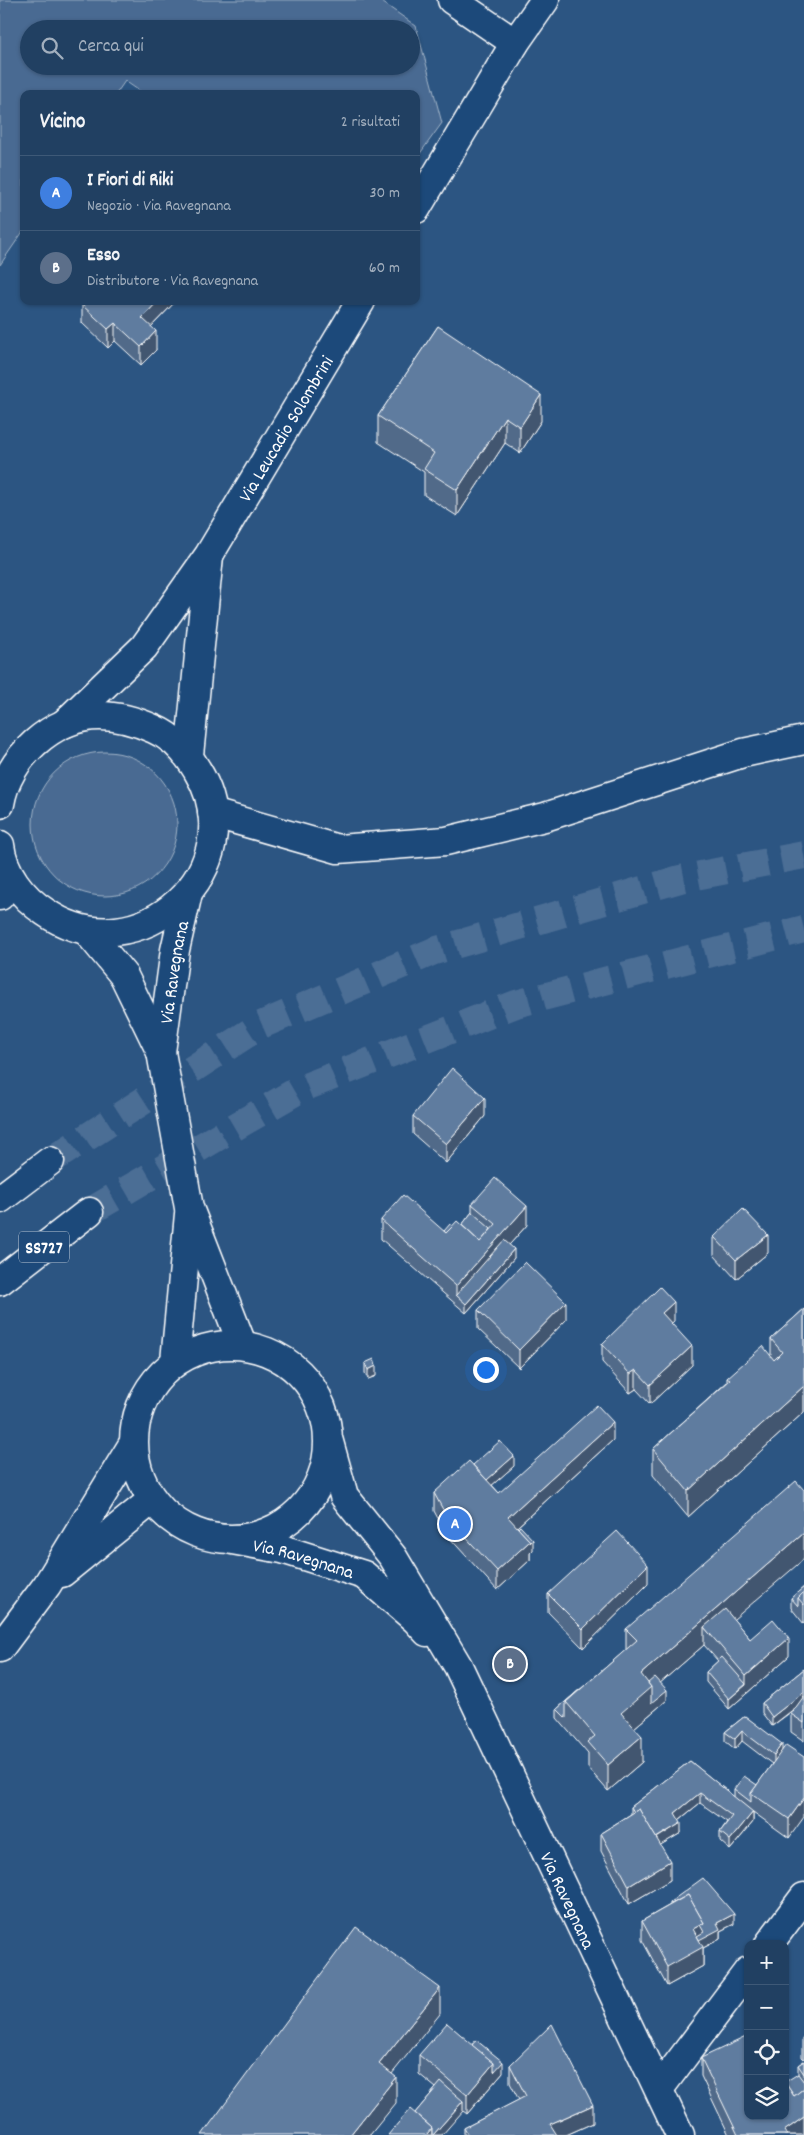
<!DOCTYPE html>
<html lang="it">
<meta charset="utf-8">
<style>
body{margin:0;font-family:Dekko,sans-serif;background:#2d4b6b;color:#f1f3f6}
.controls{position:absolute;right:15px;bottom:15px;display:grid;overflow:hidden;border-radius:10px;box-shadow:0 1px 4px #0004}
.controls button{width:45px;height:45px;display:grid;place-items:center;padding:0;border:0;border-bottom:1px solid #3e5977;background:#214062;color:#f1f3f6;font:25px sans-serif}
.you{position:absolute;left:485px;top:1369px;width:18px;height:18px;margin:-12px;border:4px solid #fff;border-radius:50%;background:#1a73e8;box-shadow:0 0 0 8px #1a73e833}
.badge{display:grid;place-items:center;width:32px;height:32px;border-radius:50%;background:#8bbbb9;color:#fff;font-size:16px;font-weight:700}
.pin{position:absolute;translate:-50% -50%;border:2px solid #fff;box-shadow:0 1px 5px #0006}
.list{margin:0;padding:0;list-style:none}
h2{display:flex;justify-content:space-between;align-items:center;height:65px;margin:0;padding:0 20px;font-size:21px}
h2 small{font-size:16px;font-weight:400;color:#a2afbe}
.list li{display:grid;grid-template-columns:32px 1fr auto;gap:15px;align-items:center;box-sizing:border-box;height:75px;padding:0 20px;border-top:1px solid #3e5977}
.list b{display:block;font-size:19px;white-space:nowrap}
.list p{margin:0;font-size:16px;white-space:nowrap;color:#a2afbe}
.list em{font-size:16px;font-style:normal;color:#a2afbe}
.icon{flex:none;width:28px;height:28px;fill:none;stroke:currentColor;stroke-width:2;stroke-linecap:round;stroke-linejoin:round}
.map{position:relative;flex:none;width:804px;height:2135px;overflow:hidden}
.search{position:absolute;background:#214062;box-shadow:0 1px 4px #0004;left:20px;top:20px;width:400px;height:55px;display:flex;align-items:center;gap:12px;box-sizing:border-box;padding:0 18px;border-radius:28px;color:#a2afbe;font-size:19px}
.panel{position:absolute;background:#214062;box-shadow:0 1px 4px #0004;left:20px;top:90px;width:400px;height:215px;border-radius:10px}
.map>svg:first-child{display:block}
.green{fill:#486b92;stroke:#a4b5c8;fill-rule:evenodd}
.lines{fill:none;stroke-linecap:round;stroke-linejoin:round}
.highway-tunnel{stroke:#4c6e95;stroke-width:28;stroke-dasharray:28 14;stroke-linecap:butt}
.street-casing{stroke:#fff;stroke-width:31}
.secondary-casing{stroke:#fff;stroke-width:31}
.primary-casing{stroke:#fff;stroke-width:31}
.highway-casing{stroke:#fff;stroke-width:31}
.street{stroke:#1f4a7a;stroke-width:28}
.secondary{stroke:#1f4a7a;stroke-width:28}
.primary{stroke:#1f4a7a;stroke-width:28}
.highway{stroke:#1f4a7a;stroke-width:28}
.wall{fill:#516b89;stroke:#fff}
.shaded-wall{fill:#42576f;stroke:#fff}
.building{fill:#5e7c9f;stroke:#fff}
.labels{text-anchor:middle;stroke-width:5;stroke-linejoin:round;paint-order:stroke}
.shield{fill:#1f4a7a;stroke:#bcc9d7;stroke-width:1}
.shield-label{font-size:18px;font-weight:bold;fill:#fff}
.street-label{font-size:19px;fill:#fff;stroke:#1f4a7a}
</style>
<div class="map">
<svg width="804" height="2135" viewBox="0 0 804 2135">
<rect width="100%" height="100%" fill="#2c5582"/>
<filter id="ink" filterUnits="userSpaceOnUse"><feTurbulence type="fractalNoise" baseFrequency=".02" numOctaves="2"/><feDisplacementMap in="SourceGraphic" scale="10" xChannelSelector="R" yChannelSelector="G"/><feConvolveMatrix kernelMatrix="1 2 1 2 8 2 1 2 1" color-interpolation-filters="sRGB"/></filter>
<g filter="url(#ink)">
<!-- green -->
<g class="green">
<path d="M0,0H379L416,26L442,123L416,159V94H144L125,81L116,94H24V230L0,265ZM29,29H411V66H29Z"/>
<circle cx="105" cy="824" r="72"/>
</g>
<g class="lines">
<!-- highway-tunnel -->
<g class="highway-tunnel">
<path d="M50,1161L261,1025L434,951L680,879L804,855"/>
<path d="M89,1212L300,1089L516,1004L804,929"/>
</g>
<defs>
<g id="street">
<path d="M452,0L515,43"/>
<path d="M769,1944L804,1897"/>
<path d="M659,2089L748,1971"/>
</g>
<g id="secondary">
<path d="M416,209L515,43L545,0"/>
<path id="s1" d="M65,723L144,647L209,555L361,301"/>
<path d="M189,755L209,556"/>
<path id="s2" d="M329,1442L344,1496L393,1557L458,1666L680,2135"/>
<path id="s3" d="M232,1540L282,1549L364,1575L416,1620L427,1632"/>
</g>
<g id="primary">
<path d="M0,804C7,759 52,716 100,716C120,716 136,721 154,729C173,737 187,753 197,770C257,867 138,977 45,912C22,897 3,872 0,845"/>
<path d="M87,931L124,976L161,1052L189,1208L242,1344"/>
<path id="s4" d="M161,1052L175,950L188,893"/>
<circle cx="231" cy="1442" r="97"/>
<path d="M175,1361L189,1214"/>
</g>
<g id="highway">
<path d="M212,813L338,849L446,841L545,817L743,753L804,740"/>
<path d="M0,896L11,878"/>
<path d="M0,1199L50,1161"/>
<path d="M0,1281L89,1212"/>
<path d="M62,1573L152,1500"/>
<path d="M0,1648L47,1585L133,1444"/>
</g>
</defs>
<!-- street casing -->
<use href="#street" class="street-casing"/>
<!-- secondary casing -->
<use href="#secondary" class="secondary-casing"/>
<!-- primary casing -->
<use href="#primary" class="primary-casing"/>
<!-- highway casing -->
<use href="#highway" class="highway-casing"/>
<!-- street -->
<use href="#street" class="street"/>
<!-- secondary -->
<use href="#secondary" class="secondary"/>
<!-- primary -->
<use href="#primary" class="primary"/>
<!-- highway -->
<use href="#highway" class="highway"/>
</g>
<!-- wall -->
<g class="wall">
<path d="M86,301H176L151,327L156,350L141,365L115,341L108,348L82,323V305Z"/>
<path d="M438,326L541,421L520,453L505,443L457,516L424,495V472L378,442V416Z"/>
<path d="M413,1116H485L446,1163L413,1134Z"/>
<path d="M472,1204L527,1225L509,1245L514,1258L466,1313L381,1239V1220L444,1231L453,1226L462,1225L472,1212Z"/>
<path d="M714,1237L768,1253L736,1279L714,1255Z"/>
<path d="M804,1309V1412L688,1517L653,1475V1449L727,1382V1378L771,1355V1339Z"/>
<path d="M478,1310L566,1320L519,1368L478,1329Z"/>
<path d="M674,1321L671,1323L692,1365L650,1404L636,1389L630,1393L602,1362V1344Z"/>
<path d="M365,1363L376,1376L368,1379L365,1373Z"/>
<path d="M613,1440L517,1527L533,1550L530,1553V1560L497,1590L447,1535L434,1511V1493L473,1465L514,1466L492,1485L499,1493Z"/>
<path d="M648,1584L583,1648L548,1612V1594Z"/>
<path d="M804,1587V1624L791,1608V1598Z"/>
<path d="M734,1620L750,1639L789,1656L729,1709L706,1682V1672L718,1661L704,1645L660,1683L667,1700L634,1728L642,1762L608,1791L588,1768V1754L557,1718V1709L626,1650V1629Z"/>
<path d="M804,1669V1741L791,1732V1714L795,1709L772,1726L762,1713V1703Z"/>
<path d="M745,1716L782,1750L804,1757L789,1838L753,1812V1822L730,1850L720,1841V1832L727,1822L700,1803L679,1820L681,1833L660,1845L670,1880L629,1904L601,1851V1833L631,1814V1807L690,1761L734,1797V1789L757,1785L772,1764L742,1741L735,1749L725,1741V1732Z"/>
<path d="M670,1902L734,1924L720,1931V1939L703,1948V1966L667,1986L642,1940V1921L670,1905Z"/>
<path d="M804,2036V2059L802,2057V2038Z"/>
<path d="M419,2055L503,2072L467,2114L463,2111L415,2113L436,2088L419,2074Z"/>
<path d="M701,2058L748,2116L798,2074V2065L804,2061V2135H729L701,2076Z"/>
<path d="M510,2065L593,2123L566,2135H464V2128L519,2100L510,2083Z"/>
</g>
<!-- shaded-wall -->
<g class="shaded-wall">
<path d="M158,301H176L142,336V318Z"/>
<path d="M115,323V341L108,348V329Z"/>
<path d="M156,331V350L141,365V347Z"/>
<path d="M541,395V421L520,453V427Z"/>
<path d="M505,417V443L457,516V490Z"/>
<path d="M485,1098V1116L446,1163V1144Z"/>
<path d="M527,1206V1225L461,1299L456,1295V1286Z"/>
<path d="M768,1235V1253L736,1279V1260Z"/>
<path d="M514,1249V1258L466,1313V1304Z"/>
<path d="M566,1302V1320L519,1368V1350Z"/>
<path d="M674,1302V1321L662,1332V1313Z"/>
<path d="M692,1346V1365L650,1404V1385Z"/>
<path d="M376,1366V1376L368,1379V1370Z"/>
<path d="M636,1370V1389L630,1393V1374Z"/>
<path d="M804,1386V1412L688,1517V1491Z"/>
<path d="M613,1422V1440L508,1535V1517Z"/>
<path d="M514,1456V1466L482,1494V1484Z"/>
<path d="M804,1533V1559L713,1637L704,1627V1645L651,1691L667,1690V1700L621,1739V1713L641,1674Z"/>
<path d="M533,1540V1550L530,1553V1560L497,1590V1571L530,1541Z"/>
<path d="M648,1565V1584L583,1648V1629Z"/>
<path d="M789,1638V1656L729,1709V1699L746,1685V1676Z"/>
<path d="M804,1692V1701L772,1726V1717Z"/>
<path d="M742,1731V1741L735,1749V1739Z"/>
<path d="M642,1736V1762L608,1791V1765Z"/>
<path d="M782,1744V1754L774,1765V1755Z"/>
<path d="M700,1793V1803L675,1823V1813Z"/>
<path d="M804,1798V1817L789,1838V1819Z"/>
<path d="M753,1812V1822L730,1850V1840Z"/>
<path d="M681,1823V1833L652,1850V1841Z"/>
<path d="M670,1861V1880L629,1904V1886Z"/>
<path d="M734,1914V1924L720,1931V1939L703,1948V1966L667,1986V1967L693,1929L704,1923H717Z"/>
<path d="M440,1988V2014L379,2090V2064Z"/>
<path d="M503,2062V2072L467,2114V2095L494,2063Z"/>
<path d="M396,2077V2103L370,2135H350Z"/>
<path d="M463,2101V2111L442,2135H433Z"/>
<path d="M593,2105V2123L566,2135H550V2124Z"/>
<path d="M804,2117V2135H784V2131Z"/>
<path d="M432,2128V2135H426Z"/>
</g>
<!-- building -->
<g class="building">
<path d="M86,301H158L142,318L156,331L141,347L115,323L108,329L82,305Z"/>
<path d="M438,326L541,395L520,427L505,417L457,490L424,469L434,453L378,416Z"/>
<path d="M452,1068L485,1098L446,1144L413,1116Z"/>
<path d="M495,1178L527,1206L456,1286L381,1220L403,1195L446,1233L457,1221L480,1242L496,1224L472,1204Z"/>
<path d="M743,1209L768,1235L736,1260L714,1237Z"/>
<path d="M472,1212L491,1229L480,1242L462,1225Z"/>
<path d="M450,1224L453,1226L446,1233L444,1231Z"/>
<path d="M504,1240L514,1249L466,1304L456,1295Z"/>
<path d="M525,1262L566,1302L519,1350L478,1310Z"/>
<path d="M660,1287L674,1302L662,1313L692,1346L650,1385L636,1370L630,1374L602,1344Z"/>
<path d="M804,1309V1386L688,1491L653,1449L730,1380L727,1378L763,1346L774,1360L782,1352L771,1339Z"/>
<path d="M374,1359L376,1366L368,1370L365,1363Z"/>
<path d="M597,1405L613,1422L508,1517L530,1541L497,1571L447,1517L434,1493L469,1461L499,1493Z"/>
<path d="M500,1441L514,1456L487,1480L473,1465Z"/>
<path d="M796,1481L804,1490V1533L641,1674L651,1687L621,1713L642,1736L608,1765L588,1742L595,1736L566,1702L637,1640L626,1629Z"/>
<path d="M520,1526L533,1540L530,1543V1541L518,1528Z"/>
<path d="M617,1531L648,1565L583,1629L548,1594Z"/>
<path d="M804,1587V1592L798,1598V1606L791,1598Z"/>
<path d="M804,1592V1605L798,1598Z"/>
<path d="M725,1609L750,1639L773,1619L789,1638L746,1676L704,1627Z"/>
<path d="M722,1657L746,1684L729,1699L706,1672Z"/>
<path d="M804,1669V1692L772,1717L762,1703Z"/>
<path d="M655,1677L667,1690L651,1703V1687L648,1683Z"/>
<path d="M580,1689L566,1702V1718L557,1709Z"/>
<path d="M804,1696V1723L791,1714Z"/>
<path d="M745,1716L782,1744L774,1755L742,1731L735,1739L725,1732Z"/>
<path d="M786,1745L804,1757V1798L789,1819L751,1793Z"/>
<path d="M690,1761L753,1812L730,1840L720,1832L732,1816L700,1793L675,1813L681,1823L656,1838L639,1809L634,1812L631,1807Z"/>
<path d="M744,1776L757,1785L751,1793V1802L734,1789Z"/>
<path d="M639,1809L670,1861L629,1886L601,1833Z"/>
<path d="M703,1878L734,1914L717,1923L720,1929L699,1940L697,1936L704,1932L700,1925L704,1923L688,1895L671,1904L670,1902Z"/>
<path d="M688,1895L704,1923L693,1929L703,1947L667,1967L642,1921Z"/>
<path d="M356,1927L440,1988L379,2064L396,2077L350,2135H202Z"/>
<path d="M447,2023L494,2063L467,2095L419,2055Z"/>
<path d="M552,2024L593,2105L550,2124L557,2135H468L464,2128L526,2096L510,2065Z"/>
<path d="M748,2036V2116H785V2082L794,2096L804,2088V2117L784,2131L787,2135H738L701,2058Z"/>
<path d="M476,2040L503,2062L494,2072V2063L472,2045Z"/>
<path d="M804,2061V2074L798,2065Z"/>
<path d="M798,2074L804,2082V2088L794,2096L785,2082Z"/>
<path d="M441,2082L463,2101L433,2135H432V2128L415,2113Z"/>
<path d="M410,2109L432,2128L426,2135H388Z"/>
</g>
</g>
<g class="labels">
<!-- shield labels -->
<rect class="shield" x="19" y="1231.5" width="50" height="31" rx="4"/>
<g class="shield-label">
<text x="44" y="1253">SS727</text>
</g>
<!-- street labels -->
<g class="street-label">
<text dy="7" stroke="none"><textPath href="#s1" startOffset="370">Via Leucadio Solombrini</textPath></text>
<text dy="7" stroke="none"><textPath href="#s4" startOffset="81">Via Ravegnana</textPath></text>
<text dy="7" stroke="none"><textPath href="#s3" startOffset="74">Via Ravegnana</textPath></text>
<text dy="7" stroke="none"><textPath href="#s2" startOffset="520">Via Ravegnana</textPath></text>
</g>
</g>
</svg>
<div class="controls">
<button>+</button>
<button>−</button>
<button><svg class="icon" aria-label="locate" viewBox="0 0 24 24"><circle cx="12" cy="12" r="6"/><path d="M12 2v4M12 18v4M2 12h4M18 12h4"/></svg></button>
<button><svg class="icon" aria-label="layers" viewBox="0 0 24 24"><path d="M12 4l9 5-9 5-9-5zM3 14l9 5 9-5"/></svg></button>
</div>
<div class="you"></div>
<div class="pin badge" style="left:455px;top:1524px;background:#3f7fe0">A</div>
<div class="pin badge" style="left:510px;top:1664px;background:#5c6f8a">B</div>
<div class="search"><svg class="icon" aria-label="search" viewBox="0 0 24 24"><circle cx="10" cy="10" r="6"/><path d="M15 15l6 6"/></svg>Cerca qui</div>
<section class="panel">
<h2>Vicino<small>2 risultati</small></h2>
<ul class="list">
<li><span class="badge" style="background:#3f7fe0">A</span><div><b>I Fiori di Riki</b><p>Negozio · Via Ravegnana</p></div><em>30 m</em></li>
<li><span class="badge" style="background:#5c6f8a">B</span><div><b>Esso</b><p>Distributore · Via Ravegnana</p></div><em>60 m</em></li>
</ul>
</section>
</div>
